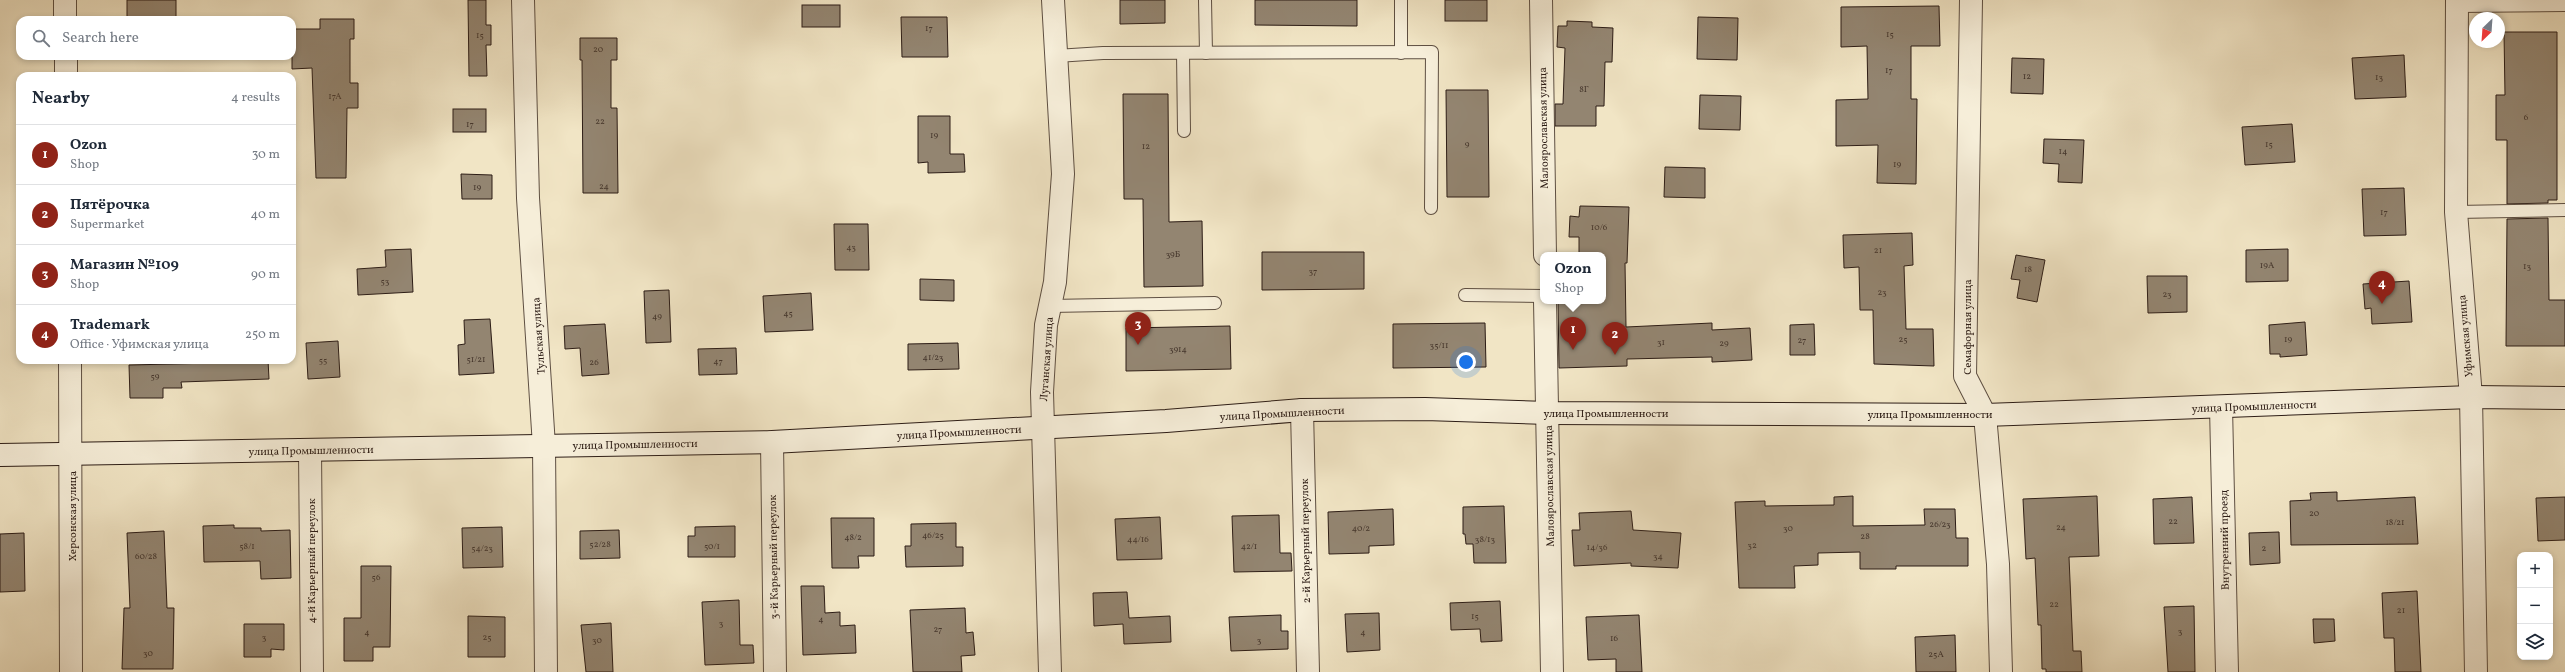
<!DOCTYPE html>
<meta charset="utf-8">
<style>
body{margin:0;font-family:Vollkorn,serif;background:#f2f2f3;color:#1f2937}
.controls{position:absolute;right:12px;bottom:12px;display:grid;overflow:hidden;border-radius:8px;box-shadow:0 2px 6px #0003}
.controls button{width:36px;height:36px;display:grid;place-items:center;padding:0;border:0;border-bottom:1px solid #e0e1e3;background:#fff;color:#1f2937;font:20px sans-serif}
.compass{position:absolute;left:2469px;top:12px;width:36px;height:36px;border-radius:50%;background:#fff;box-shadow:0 2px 6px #0003;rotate:205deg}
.you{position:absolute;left:1466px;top:362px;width:14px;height:14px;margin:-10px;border:3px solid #fff;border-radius:50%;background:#1a73e8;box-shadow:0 0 0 6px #1a73e833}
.badge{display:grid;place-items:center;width:26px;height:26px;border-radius:50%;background:#8f2418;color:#fff;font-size:13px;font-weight:700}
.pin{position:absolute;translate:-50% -33px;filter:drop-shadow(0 1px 2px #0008)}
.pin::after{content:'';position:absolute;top:21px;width:14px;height:12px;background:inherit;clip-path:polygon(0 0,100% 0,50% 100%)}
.popup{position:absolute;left:1540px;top:252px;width:66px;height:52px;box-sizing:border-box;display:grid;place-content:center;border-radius:8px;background:#fff;filter:drop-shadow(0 1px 3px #0005);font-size:13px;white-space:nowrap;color:#747a83}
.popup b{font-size:15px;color:#1f2937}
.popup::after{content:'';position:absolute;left:50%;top:100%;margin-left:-8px;border:8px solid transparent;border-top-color:#fff}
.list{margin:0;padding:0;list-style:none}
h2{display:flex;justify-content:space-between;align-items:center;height:52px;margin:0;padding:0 16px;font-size:17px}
h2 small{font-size:13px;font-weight:400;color:#747a83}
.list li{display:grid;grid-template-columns:26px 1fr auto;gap:12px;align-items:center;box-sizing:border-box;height:60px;padding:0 16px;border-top:1px solid #e0e1e3}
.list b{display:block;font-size:15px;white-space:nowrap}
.list p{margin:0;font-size:13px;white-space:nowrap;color:#747a83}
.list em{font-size:13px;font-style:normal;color:#747a83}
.icon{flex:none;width:22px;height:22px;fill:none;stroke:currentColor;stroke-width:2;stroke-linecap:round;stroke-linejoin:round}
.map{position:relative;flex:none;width:2565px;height:672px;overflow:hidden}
.search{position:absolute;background:#fff;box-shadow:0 2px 6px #0003;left:16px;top:16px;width:280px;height:44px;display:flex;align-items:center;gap:10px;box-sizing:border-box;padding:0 14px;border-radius:12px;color:#747a83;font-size:15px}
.panel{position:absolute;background:#fff;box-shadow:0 2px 6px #0003;left:16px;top:72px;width:280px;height:292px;border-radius:12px}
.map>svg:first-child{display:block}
.building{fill:#938571;stroke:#2d1d16}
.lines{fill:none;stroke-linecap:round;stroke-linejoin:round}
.service-casing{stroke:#5e4f42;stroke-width:14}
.minor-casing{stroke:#5e4f42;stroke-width:24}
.secondary-casing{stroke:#2d1d16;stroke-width:24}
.service{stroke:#f6eed9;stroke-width:12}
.minor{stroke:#f6eed9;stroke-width:22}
.secondary{stroke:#f6eed9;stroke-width:22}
.labels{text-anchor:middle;stroke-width:3.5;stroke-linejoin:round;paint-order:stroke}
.number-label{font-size:9px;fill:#46372d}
.street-label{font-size:11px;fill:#2d1d16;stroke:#f6eed9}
</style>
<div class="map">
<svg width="2565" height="672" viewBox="0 0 2565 672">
<rect width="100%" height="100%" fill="#f1e5c5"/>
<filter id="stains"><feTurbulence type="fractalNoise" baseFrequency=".005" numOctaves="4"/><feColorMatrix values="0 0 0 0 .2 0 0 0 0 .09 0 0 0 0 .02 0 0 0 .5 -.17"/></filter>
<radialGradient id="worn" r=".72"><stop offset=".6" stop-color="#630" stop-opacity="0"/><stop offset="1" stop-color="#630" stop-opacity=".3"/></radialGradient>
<!-- building -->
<g class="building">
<rect x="127" y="0" width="49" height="20"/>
<path d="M468,0H486V25H491V45H486L487,76H469Z"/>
<path d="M1120,0H1165V23L1120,24Z"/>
<path d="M1255,0H1357V26L1255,25Z"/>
<rect x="1445" y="0" width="42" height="21"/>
<rect x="802" y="5" width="38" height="22"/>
<path d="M1939,6L1940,46H1911V99H1917L1916,184L1877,183L1878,145L1836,146V100L1868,99L1867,46L1841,47V7Z"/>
<path d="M901,17H947L948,57H902Z"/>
<path d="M1698,17L1738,18L1737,60L1697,59Z"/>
<path d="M320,19H354V39H350V83H358V108H347L346,178H316L312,68L292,69V29H320Z"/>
<path d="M1567,21L1592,22V27L1613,28L1612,62H1605L1604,106H1596V126H1555V104H1563L1565,48L1557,47L1558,26H1567Z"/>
<path d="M2504,32H2557V200H2548V203L2507,204V140H2496V95H2505Z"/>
<path d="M580,38H617V60H611V108H617L618,193H583L582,60H580Z"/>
<path d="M2404,55L2406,97L2355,99L2352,58Z"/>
<path d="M2012,58L2044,59L2043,94L2011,93Z"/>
<path d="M1446,90H1488L1489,197H1447Z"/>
<path d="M1123,94H1168L1169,222L1202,221L1203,286L1144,287L1143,199H1124Z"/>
<path d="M1700,95L1741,96L1740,130L1699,129Z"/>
<rect x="453" y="109" width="33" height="23"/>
<path d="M918,116H950V154H964L965,172L928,173V162L918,163Z"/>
<path d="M2292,124L2295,162L2245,165L2242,127Z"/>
<path d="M2044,139L2084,140L2082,183L2058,182L2059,164L2043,163Z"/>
<path d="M1665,167L1705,168V198L1664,197Z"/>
<path d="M461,174L492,175V199H462Z"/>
<path d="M2404,188L2406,235L2364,236L2362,189Z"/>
<path d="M1580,206L1629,207L1627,263H1625L1626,327L1712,323V330L1750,328L1752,360L1712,362V357L1627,359V366L1559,368L1558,301H1603V255H1579V237H1569L1570,216L1579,217Z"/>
<path d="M2548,218L2549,300H2565V346H2506L2507,219Z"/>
<path d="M834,224H868L869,270H835Z"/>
<path d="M1912,233L1913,265L1904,266L1906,329H1933L1934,366L1874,364L1873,310H1860L1859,267L1844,268L1843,235Z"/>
<path d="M411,249L413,292L358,295L357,269L386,267L385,250Z"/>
<path d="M2288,249V281L2246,282V250Z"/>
<path d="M1262,252H1364V289L1262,290Z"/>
<path d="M2016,255L2045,260L2037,302L2017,298L2020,280L2011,279Z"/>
<path d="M2147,276H2187V312L2148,313Z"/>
<path d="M920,279L954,280V301L920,300Z"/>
<path d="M2409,281L2412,322L2372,324L2371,308L2365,309L2363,284Z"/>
<path d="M669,290L671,342L646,343L644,291Z"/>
<path d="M811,293L813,330L765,332L763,296Z"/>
<path d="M490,319L494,373L459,375L458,345L465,344L464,320Z"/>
<path d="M2305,322L2307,355L2280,357V354H2270L2269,325Z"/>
<path d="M1485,323L1486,367L1393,368V324Z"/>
<path d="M605,324L609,374L582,376L580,348L565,349L564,326Z"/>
<path d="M1814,324L1815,355H1790V325Z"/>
<path d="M1230,326L1231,369L1126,371V328Z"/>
<path d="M338,341L340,377L308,379L306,343Z"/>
<path d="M958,343L959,369L908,370V344Z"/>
<path d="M736,348L737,374L699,375L698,349Z"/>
<path d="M214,360H268L269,379L181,382L182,388H163V398H130L129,365L214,363Z"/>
<path d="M2337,492V501L2415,497L2418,544L2291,545L2290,501L2311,500L2310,493Z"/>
<path d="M1853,496V526L1925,525L1924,509H1955L1956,538H1968V566H1896V569H1860V552L1818,553V565L1794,566L1795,588H1739L1735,502L1765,501V506L1834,505V497Z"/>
<path d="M2097,496L2099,556L2069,557L2073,651H2081L2082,672H2046V669H2042L2041,625H2038L2035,558L2026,559L2023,499Z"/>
<path d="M2192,497L2194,543L2154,544L2153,499Z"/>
<path d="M2565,497V540L2538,541L2536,498Z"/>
<path d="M1504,506L1506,563H1474L1473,544H1466L1465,534H1463V507Z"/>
<path d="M1393,509L1394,545L1369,546V553L1329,554L1328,512Z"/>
<path d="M1631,511L1633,530L1681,533L1678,568L1631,566V563L1574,566L1572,530H1580L1579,513Z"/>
<path d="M1279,515L1280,553H1291L1292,571L1234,572L1232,516Z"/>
<path d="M1160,517L1162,559L1117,560L1115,519Z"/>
<path d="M831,518H874V556H858L859,568H832Z"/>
<path d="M956,523V547H963V566L906,567L905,546H911V524Z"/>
<path d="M234,525V528H261V531L290,530L291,578L261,579L260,561L204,562L203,526Z"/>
<path d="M735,526V557H688V536H695V527Z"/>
<path d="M502,527L503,567L463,568L462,528Z"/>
<path d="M619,530L620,558L580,559V531Z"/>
<path d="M164,531L167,608H174L173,669H122L124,608H130L127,533Z"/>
<path d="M2279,532L2280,563L2250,565L2249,533Z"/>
<path d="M24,533L25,591L0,592V534Z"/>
<path d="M361,566H391L390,647H373V661H344V618H361Z"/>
<path d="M801,586H824L825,613L840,612V626L855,625L856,653L803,655Z"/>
<path d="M2417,591L2421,672H2395L2394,638H2384L2382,593Z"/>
<path d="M1127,592L1129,618L1170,616L1171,642L1124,644L1123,624L1094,626L1093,593Z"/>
<path d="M739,600L740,645H753L754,663L705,665L702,602Z"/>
<path d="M1500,601L1502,641L1481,642L1480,629L1451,630L1450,603Z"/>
<path d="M2194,606L2195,672H2168L2164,607Z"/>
<path d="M965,608L966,633L973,632L975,655L961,656L962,672H913L910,610Z"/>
<path d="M1379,613L1380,650L1347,652L1345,614Z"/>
<path d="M1281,615V631H1288V649L1231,651L1229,617Z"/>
<path d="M1639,615L1642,672H1616V659L1588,660L1586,617Z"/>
<path d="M468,616L505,617V657H468Z"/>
<path d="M2313,619H2334L2335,641L2314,643Z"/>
<path d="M611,623L613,672H586L581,625Z"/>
<path d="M244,624H284V650L271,649V657H244Z"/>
<path d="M1955,635L1956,672H1916L1915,637Z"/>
</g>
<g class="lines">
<defs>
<g id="service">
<path d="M1205,0L1206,53"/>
<path d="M1401,0V53"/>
<path d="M2457,6L2565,5"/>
<path d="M1183,53L1184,131"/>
<path d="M1056,56L1103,53L1432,52L1431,208"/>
<path d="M2456,212L2565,210"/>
<path d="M1465,295L1543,296"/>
<path d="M1050,306L1215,303"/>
</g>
<g id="minor">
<path d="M65,0V20"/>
<path d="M523,0L528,198L544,446L546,672"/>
<path d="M1541,0L1545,255"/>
<path d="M1971,0L1965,376L1985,415L1998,564L2001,672"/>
<path d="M2457,0L2456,212L2471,397L2476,672"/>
<path d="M66,56V76"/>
<path d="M1545,301L1552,672"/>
<path d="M70,360L71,672"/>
<path d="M2221,407L2227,672"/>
<path d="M1302,410L1308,672"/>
<path d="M772,442L775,672"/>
<path d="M310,450L312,672"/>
<path d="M1050,672L1042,392L1046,325L1055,282L1063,174L1053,0"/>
</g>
<path id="secondary" d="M0,455L772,442L1166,421L1302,410L1425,409L1548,413L1985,415L2471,397L2565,398"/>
</defs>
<!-- service casing -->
<use href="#service" class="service-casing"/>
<!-- minor casing -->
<use href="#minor" class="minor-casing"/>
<!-- secondary casing -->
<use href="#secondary" class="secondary-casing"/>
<!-- service -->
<use href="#service" class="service"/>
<!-- minor -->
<use href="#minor" class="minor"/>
<!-- secondary -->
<use href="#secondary" class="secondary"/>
</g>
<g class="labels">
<!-- number labels -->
<g class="number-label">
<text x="929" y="31">17</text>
<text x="1890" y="37">15</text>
<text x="480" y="38">15</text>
<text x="598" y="52">20</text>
<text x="1889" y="73">17</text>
<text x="2027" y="79">12</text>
<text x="2379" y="80">13</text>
<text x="1584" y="92">8Г</text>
<text x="335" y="99">17А</text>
<text x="2526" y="120">6</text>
<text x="600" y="124">22</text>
<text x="470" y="127">17</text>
<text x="934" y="138">19</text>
<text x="1467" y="147">9</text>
<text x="2269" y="147">15</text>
<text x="1146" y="149">12</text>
<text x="2063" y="154">14</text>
<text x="1897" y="167">19</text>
<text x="604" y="189">24</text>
<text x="477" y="190">19</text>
<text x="2384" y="215">17</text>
<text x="1599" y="230">10/6</text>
<text x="851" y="250">43</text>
<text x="1878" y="253">21</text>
<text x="1173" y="257">39Б</text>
<text x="2267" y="268">19А</text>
<text x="2527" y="269">13</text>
<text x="2028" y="272">18</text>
<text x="1313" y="274">37</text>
<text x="385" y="284">53</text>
<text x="1882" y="295">23</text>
<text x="2167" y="297">23</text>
<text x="788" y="316">45</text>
<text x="657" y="319">49</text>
<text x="1903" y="342">25</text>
<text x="2288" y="342">19</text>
<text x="1802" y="343">27</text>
<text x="1661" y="345">31</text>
<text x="1724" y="346">29</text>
<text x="1439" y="348">35/11</text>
<text x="1178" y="352">3914</text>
<text x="933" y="360">41/23</text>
<text x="476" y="362">51/21</text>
<text x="323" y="363">55</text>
<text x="718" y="364">47</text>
<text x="594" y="365">26</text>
<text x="155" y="379">59</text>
<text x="2314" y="516">20</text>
<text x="2173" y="524">22</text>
<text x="2395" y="525">18/21</text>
<text x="1940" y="527">26/23</text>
<text x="2061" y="530">24</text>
<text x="1361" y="531">40/2</text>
<text x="1788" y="531">30</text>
<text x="933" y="538">46/25</text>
<text x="1865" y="539">28</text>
<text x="853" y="540">48/2</text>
<text x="1138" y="542">44/16</text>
<text x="1485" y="542">38/13</text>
<text x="600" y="547">52/28</text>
<text x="1752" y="548">32</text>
<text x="247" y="549">58/1</text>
<text x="712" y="549">50/1</text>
<text x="1249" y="549">42/1</text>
<text x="1597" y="550">14/36</text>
<text x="482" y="551">54/23</text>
<text x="2264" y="551">2</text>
<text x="146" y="559">60/28</text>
<text x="1658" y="559">34</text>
<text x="376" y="580">56</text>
<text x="2054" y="607">22</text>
<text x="2401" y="613">21</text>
<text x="1475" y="619">15</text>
<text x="821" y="622">4</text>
<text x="721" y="626">3</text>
<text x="938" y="632">27</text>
<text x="2180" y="634">3</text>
<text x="367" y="635">4</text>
<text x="1363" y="635">4</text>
<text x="264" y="640">3</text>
<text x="487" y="640">25</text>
<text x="1614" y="641">16</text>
<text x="597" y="643">30</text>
<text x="1259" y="643">3</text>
<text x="148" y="656">30</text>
<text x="1936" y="657">25А</text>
</g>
<!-- street labels -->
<g class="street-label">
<text transform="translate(1543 128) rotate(-91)" y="4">Малоярославская улица</text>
<text transform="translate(1967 327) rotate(-90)" y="4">Семафорная улица</text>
<text transform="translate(538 336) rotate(-94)" y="4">Тульская улица</text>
<text transform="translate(2465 336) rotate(-95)" y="4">Уфимская улица</text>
<text transform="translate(1046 359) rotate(-86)" y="4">Луганская улица</text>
<text transform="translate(2254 406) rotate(-2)" y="4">улица Промышленности</text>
<text transform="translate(1282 413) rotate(-3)" y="4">улица Промышленности</text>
<text x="1606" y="417">улица Промышленности</text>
<text x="1930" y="418">улица Промышленности</text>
<text transform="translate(959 432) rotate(-3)" y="4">улица Промышленности</text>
<text transform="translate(635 444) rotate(-1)" y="4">улица Промышленности</text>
<text transform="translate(311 450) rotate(-1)" y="4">улица Промышленности</text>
<text transform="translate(1549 486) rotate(-91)" y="4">Малоярославская улица</text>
<text transform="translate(72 516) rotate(-90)" y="4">Херсонская улица</text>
<text transform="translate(2224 540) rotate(-91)" y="4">Внутренний проезд</text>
<text transform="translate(1305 541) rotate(-91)" y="4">2-й Карьерный переулок</text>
<text transform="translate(773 557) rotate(-91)" y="4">3-й Карьерный переулок</text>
<text transform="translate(311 561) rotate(-90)" y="4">4-й Карьерный переулок</text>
</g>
</g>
<rect width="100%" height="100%" filter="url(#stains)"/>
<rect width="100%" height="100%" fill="url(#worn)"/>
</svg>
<div class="controls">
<button>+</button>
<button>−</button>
<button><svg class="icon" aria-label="layers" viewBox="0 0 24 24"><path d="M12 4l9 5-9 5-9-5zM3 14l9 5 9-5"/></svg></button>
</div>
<svg class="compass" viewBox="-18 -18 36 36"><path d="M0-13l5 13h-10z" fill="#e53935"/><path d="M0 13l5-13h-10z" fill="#747a83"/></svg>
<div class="you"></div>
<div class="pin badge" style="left:1573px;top:350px">1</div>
<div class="popup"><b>Ozon</b>Shop</div>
<div class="pin badge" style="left:1615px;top:355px">2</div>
<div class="pin badge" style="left:1138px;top:345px">3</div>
<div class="pin badge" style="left:2382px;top:304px">4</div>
<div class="search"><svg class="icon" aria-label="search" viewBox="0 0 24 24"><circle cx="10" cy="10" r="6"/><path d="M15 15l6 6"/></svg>Search here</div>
<section class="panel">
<h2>Nearby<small>4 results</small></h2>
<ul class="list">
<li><span class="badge">1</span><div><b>Ozon</b><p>Shop</p></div><em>30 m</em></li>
<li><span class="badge">2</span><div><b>Пятёрочка</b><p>Supermarket</p></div><em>40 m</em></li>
<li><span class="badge">3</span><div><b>Магазин №109</b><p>Shop</p></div><em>90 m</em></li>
<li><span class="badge">4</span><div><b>Trademark</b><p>Office · Уфимская улица</p></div><em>250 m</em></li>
</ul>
</section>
</div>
